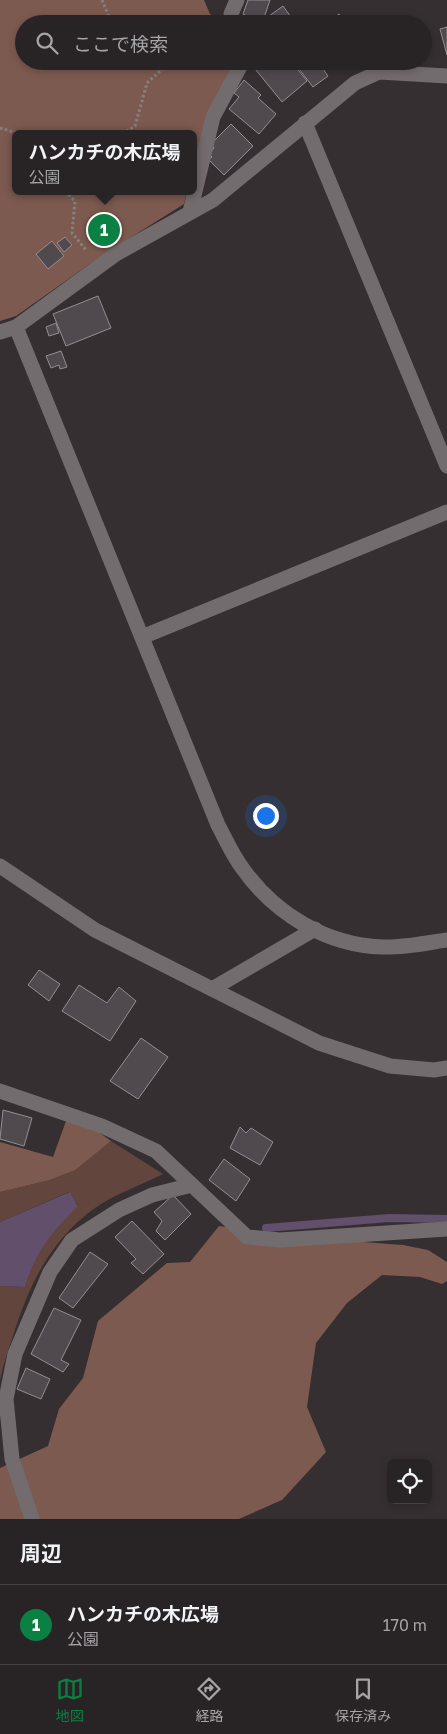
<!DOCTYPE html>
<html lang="ja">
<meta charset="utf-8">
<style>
body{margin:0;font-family:"Golos Text","Noto Sans JP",sans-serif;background:#342f32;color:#f1f3f6}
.controls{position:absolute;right:15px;bottom:15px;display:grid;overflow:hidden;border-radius:8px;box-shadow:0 2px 8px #0003}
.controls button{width:45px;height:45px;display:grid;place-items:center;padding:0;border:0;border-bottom:1px solid #444042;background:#282325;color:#f1f3f6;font:25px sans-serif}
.you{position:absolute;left:265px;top:815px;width:18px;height:18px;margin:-12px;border:4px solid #fff;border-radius:50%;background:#1a73e8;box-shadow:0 0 0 8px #1a73e833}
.badge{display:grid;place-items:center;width:32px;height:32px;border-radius:50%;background:#0b8043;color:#fff;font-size:16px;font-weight:700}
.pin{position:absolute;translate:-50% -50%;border:2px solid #fff;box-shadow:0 1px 5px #0006}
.popup{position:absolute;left:12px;top:130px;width:185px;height:65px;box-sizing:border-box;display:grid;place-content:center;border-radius:8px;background:#282325;filter:drop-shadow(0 1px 4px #0005);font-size:16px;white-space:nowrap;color:#a5a4a7}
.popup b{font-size:19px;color:#f1f3f6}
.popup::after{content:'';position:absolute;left:50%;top:100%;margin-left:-10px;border:10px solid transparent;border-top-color:#282325}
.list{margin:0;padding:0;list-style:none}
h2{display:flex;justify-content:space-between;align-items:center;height:65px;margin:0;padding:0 20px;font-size:21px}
h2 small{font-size:16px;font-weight:400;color:#a5a4a7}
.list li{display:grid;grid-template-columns:32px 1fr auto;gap:15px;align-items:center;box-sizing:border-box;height:80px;padding:0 20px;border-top:1px solid #444042}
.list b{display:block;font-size:19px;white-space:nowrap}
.list p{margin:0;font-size:16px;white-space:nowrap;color:#a5a4a7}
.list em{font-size:16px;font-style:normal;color:#a5a4a7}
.icon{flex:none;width:28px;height:28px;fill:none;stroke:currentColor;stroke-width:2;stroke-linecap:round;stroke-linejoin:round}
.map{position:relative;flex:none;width:447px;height:1519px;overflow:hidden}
.search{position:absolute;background:#282325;box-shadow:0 2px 8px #0003;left:15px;right:15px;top:15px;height:55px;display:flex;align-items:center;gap:12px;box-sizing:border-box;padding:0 18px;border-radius:28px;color:#a5a4a7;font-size:19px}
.sheet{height:145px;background:#282325}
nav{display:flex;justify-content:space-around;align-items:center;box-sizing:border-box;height:70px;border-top:1px solid #444042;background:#282325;font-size:14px;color:#a5a4a7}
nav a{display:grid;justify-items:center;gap:2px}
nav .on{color:#0b8043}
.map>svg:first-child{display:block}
.green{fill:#62463e}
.forest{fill:#7d5a4f}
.water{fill:#614f6b}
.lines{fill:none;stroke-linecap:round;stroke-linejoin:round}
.stream{stroke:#614f6b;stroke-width:8}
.building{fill:#504a4e;stroke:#948e93}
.path{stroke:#858082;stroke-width:3;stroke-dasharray:2.5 2.5;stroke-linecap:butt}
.street{stroke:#736c6e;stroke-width:15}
</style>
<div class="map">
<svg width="447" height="1519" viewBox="0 0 447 1519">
<rect width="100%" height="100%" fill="#352f31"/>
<!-- green -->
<path class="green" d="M111,1141L163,1174C141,1185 115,1194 95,1208C50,1240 29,1285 13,1336C8,1351 3,1365 0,1380V1286L25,1287C36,1251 52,1232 78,1205L69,1192L0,1222V1192L50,1180L74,1170Z"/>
<!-- forest -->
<g class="forest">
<path d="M0,0H204L210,14L223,24H24V61H238L193,170V134H15V191H187L184,204L101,256L16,316L0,321Z"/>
<path d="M66,1121L97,1131L111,1141L75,1170L50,1180L0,1192V1142L53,1157Z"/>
<path d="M219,1226L310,1238L403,1245L428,1250L447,1262V1281L442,1284L420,1277L382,1275L347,1303L316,1343L307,1407L326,1452L282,1500L239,1519H0V1468L48,1446L59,1409L83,1378L98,1321L167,1263L190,1262Z"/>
</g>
<!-- water -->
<path class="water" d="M70,1192L78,1206C52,1232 36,1251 25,1287L0,1286V1222Z"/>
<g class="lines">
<!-- stream -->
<path class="stream" d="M266,1228L389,1218L447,1219"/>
</g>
<!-- building -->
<g class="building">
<path d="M248,0H270L262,24H244L247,16L243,14Z"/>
<path d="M283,6L296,24H269L265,19Z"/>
<path d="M339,14L346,24H325Z"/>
<path d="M447,27V55L440,29Z"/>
<path d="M254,61H291L307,81L282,102L251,64Z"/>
<path d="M293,61H317L328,76L313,87Z"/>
<path d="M244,80L261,95L258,98L276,114L259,134L229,109L239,97L234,93Z"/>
<path d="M231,124L253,146L224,175L209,160L212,157L209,154L214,148L211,144Z"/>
<path d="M65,237L72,245L64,252L57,243Z"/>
<path d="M52,241L64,256L48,269L36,254Z"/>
<path d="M98,296L111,328L66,346L53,314Z"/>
<path d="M56,323L59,333L49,336L46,327Z"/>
<path d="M61,351L67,367L60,369L59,365L51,368L46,356Z"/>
<path d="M39,970L60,984L49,1001L28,985Z"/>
<path d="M79,985L107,1003L119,987L136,1001L110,1041L62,1011Z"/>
<path d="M141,1038L168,1057L138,1099L110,1081Z"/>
<path d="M3,1110L32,1118L24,1146L0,1139Z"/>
<path d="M240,1127L246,1133L251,1128L273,1142L260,1165L230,1148Z"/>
<path d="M224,1159L250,1179L236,1201L209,1180Z"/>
<path d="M173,1195L191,1214L165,1240L156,1231L162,1221L154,1212Z"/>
<path d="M132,1221L164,1254L143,1274L131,1263L136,1259L115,1237Z"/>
<path d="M90,1252L108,1264L73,1308L59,1298Z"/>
<path d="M54,1308L81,1320L61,1360L69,1364L63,1372L31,1354Z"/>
<path d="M26,1368L50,1379L41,1399L17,1389Z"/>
</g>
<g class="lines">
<!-- path -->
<g class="path">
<path d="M102,0L112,24"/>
<path d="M0,128L20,134"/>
<path d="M122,134L135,126L147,83L171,61"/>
<path d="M65,191L75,201L72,233L87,251"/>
</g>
<!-- street -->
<g class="street">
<path d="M231,24V14L237,0"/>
<path d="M305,123L447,466"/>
<path d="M190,212L213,117L243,61"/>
<path d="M16,327L218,825C226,840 233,856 243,869C275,914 326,945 382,947C403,948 426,943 447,940"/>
<path d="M0,332L16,327L116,254L213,200L355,83L379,72L447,76"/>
<path d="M142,637L447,512"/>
<path d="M0,866L95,930L319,1043L390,1066L434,1070L447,1068"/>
<path d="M212,989L315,929"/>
<path d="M0,1091L102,1126L156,1151L247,1237L280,1240L447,1229"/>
<path d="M32,1519L12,1459L6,1399L15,1354L50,1272L72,1240L119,1210L152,1195L192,1185"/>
</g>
</g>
</svg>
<div class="controls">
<button><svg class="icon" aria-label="locate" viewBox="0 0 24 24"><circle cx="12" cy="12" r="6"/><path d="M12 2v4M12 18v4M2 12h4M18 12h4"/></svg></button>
</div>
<div class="you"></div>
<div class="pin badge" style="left:104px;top:230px">1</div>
<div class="popup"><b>ハンカチの木広場</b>公園</div>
<div class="search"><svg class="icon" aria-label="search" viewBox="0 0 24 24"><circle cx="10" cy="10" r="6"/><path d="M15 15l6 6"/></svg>ここで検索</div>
</div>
<section class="sheet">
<h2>周辺<small></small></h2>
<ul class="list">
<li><span class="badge">1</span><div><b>ハンカチの木広場</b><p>公園</p></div><em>170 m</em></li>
</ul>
</section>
<nav>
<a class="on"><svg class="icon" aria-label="map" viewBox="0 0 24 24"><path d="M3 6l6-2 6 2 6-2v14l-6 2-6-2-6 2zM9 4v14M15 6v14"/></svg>地図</a>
<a><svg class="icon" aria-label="directions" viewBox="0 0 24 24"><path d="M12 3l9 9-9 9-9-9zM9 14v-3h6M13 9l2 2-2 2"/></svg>経路</a>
<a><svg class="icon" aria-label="saved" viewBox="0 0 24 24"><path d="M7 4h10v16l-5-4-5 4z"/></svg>保存済み</a>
</nav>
